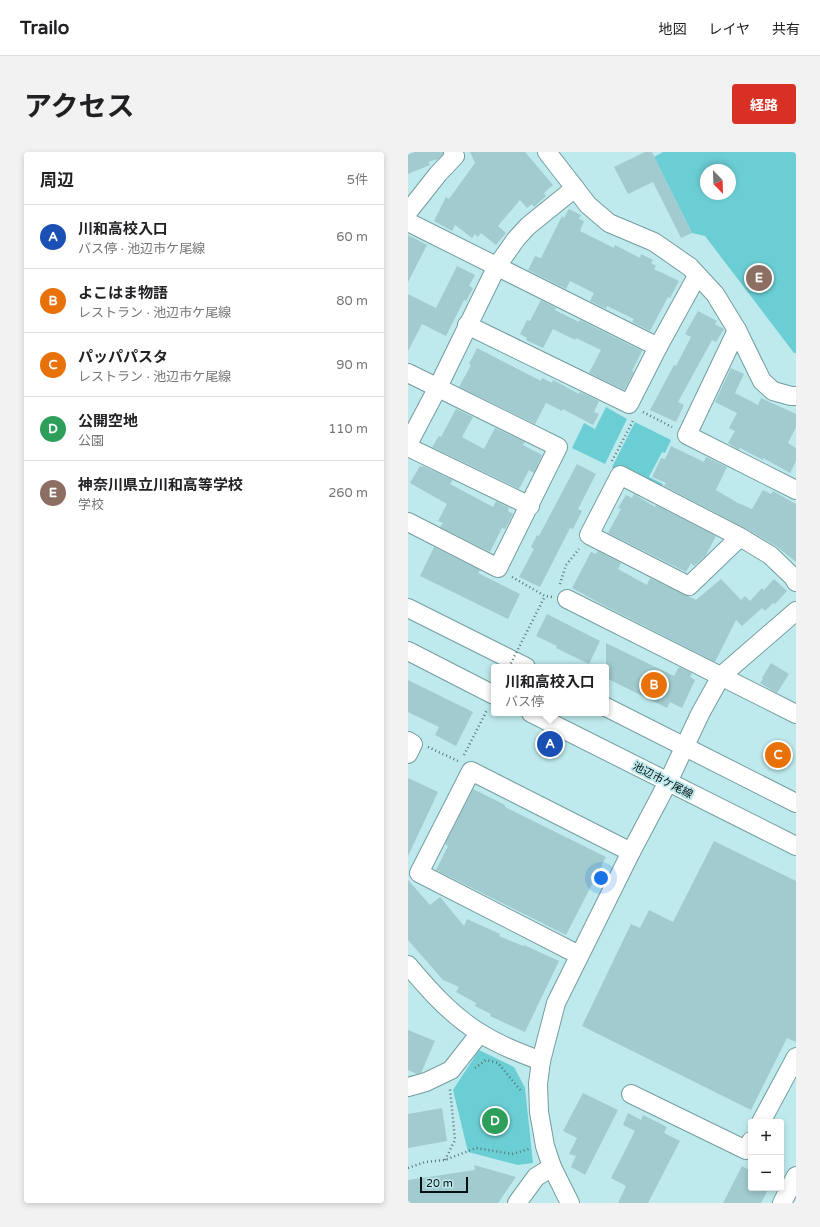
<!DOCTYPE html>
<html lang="ja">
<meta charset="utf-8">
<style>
body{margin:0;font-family:"Varela Round","Noto Sans JP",sans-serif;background:#f2f2f2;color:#202124}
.controls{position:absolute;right:12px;bottom:12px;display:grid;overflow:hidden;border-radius:4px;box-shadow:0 2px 6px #0003}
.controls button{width:36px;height:36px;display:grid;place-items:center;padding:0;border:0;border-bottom:1px solid #e0e0e0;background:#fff;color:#202124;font:20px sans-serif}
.compass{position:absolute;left:292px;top:12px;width:36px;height:36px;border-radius:50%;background:#fff;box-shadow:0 2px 6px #0003;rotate:157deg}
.scale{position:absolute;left:12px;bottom:10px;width:48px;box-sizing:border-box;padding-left:4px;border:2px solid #020f10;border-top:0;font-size:11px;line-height:14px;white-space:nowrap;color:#020f10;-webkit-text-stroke:3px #bfeaed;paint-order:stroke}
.you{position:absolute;left:193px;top:726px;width:14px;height:14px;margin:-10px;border:3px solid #fff;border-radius:50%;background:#1a73e8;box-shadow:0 0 0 6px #1a73e833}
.badge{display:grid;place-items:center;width:26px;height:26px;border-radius:50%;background:#d93025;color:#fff;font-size:13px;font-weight:700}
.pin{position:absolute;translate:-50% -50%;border:2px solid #fff;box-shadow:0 1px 4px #0006}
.popup{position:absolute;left:83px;top:512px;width:118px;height:52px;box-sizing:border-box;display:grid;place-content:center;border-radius:4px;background:#fff;filter:drop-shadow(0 1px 3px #0005);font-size:13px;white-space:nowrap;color:#757577}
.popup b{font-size:15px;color:#202124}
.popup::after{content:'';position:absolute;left:50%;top:100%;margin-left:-8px;border:8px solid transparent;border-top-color:#fff}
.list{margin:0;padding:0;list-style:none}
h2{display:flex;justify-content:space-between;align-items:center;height:52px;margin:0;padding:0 16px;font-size:17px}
h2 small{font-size:13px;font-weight:400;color:#757577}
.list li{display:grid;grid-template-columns:26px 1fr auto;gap:12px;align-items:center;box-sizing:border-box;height:64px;padding:0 16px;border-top:1px solid #e0e0e0}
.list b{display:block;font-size:15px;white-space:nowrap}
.list p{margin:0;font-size:13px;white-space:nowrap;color:#757577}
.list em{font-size:13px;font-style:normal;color:#757577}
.map{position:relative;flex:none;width:388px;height:1051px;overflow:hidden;border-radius:4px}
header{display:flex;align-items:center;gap:24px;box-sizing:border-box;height:56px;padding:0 20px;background:#fff;border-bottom:1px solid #e0e0e0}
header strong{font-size:19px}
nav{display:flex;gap:22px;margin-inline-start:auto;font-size:14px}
.intro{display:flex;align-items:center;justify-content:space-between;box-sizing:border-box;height:96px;padding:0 24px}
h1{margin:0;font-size:28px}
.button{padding:10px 18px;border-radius:4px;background:#d93025;color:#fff;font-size:14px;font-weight:700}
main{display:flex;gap:24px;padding:0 24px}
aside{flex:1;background:#fff;border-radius:4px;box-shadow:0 2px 6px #0003}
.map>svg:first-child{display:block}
.green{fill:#6bced4;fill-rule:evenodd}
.building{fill:#a1cbce}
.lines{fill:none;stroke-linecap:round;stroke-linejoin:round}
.minor-casing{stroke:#749da0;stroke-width:20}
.path{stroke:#597476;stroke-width:2.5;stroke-dasharray:1 3;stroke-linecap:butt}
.minor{stroke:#fff;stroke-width:18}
.path-bridge{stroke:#597476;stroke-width:2.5;stroke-dasharray:1 3;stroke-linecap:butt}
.labels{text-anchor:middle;stroke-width:4;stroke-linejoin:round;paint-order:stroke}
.street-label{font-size:11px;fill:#020f10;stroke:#bfeaed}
</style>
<header>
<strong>Trailo</strong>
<nav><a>地図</a><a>レイヤ</a><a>共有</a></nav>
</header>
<div class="intro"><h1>アクセス</h1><a class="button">経路</a></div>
<main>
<aside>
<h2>周辺<small>5件</small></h2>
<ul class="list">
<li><span class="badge" style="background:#1a4fb4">A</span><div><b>川和高校入口</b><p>バス停 · 池辺市ケ尾線</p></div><em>60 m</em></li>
<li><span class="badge" style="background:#e8710a">B</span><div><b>よこはま物語</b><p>レストラン · 池辺市ケ尾線</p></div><em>80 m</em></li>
<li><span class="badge" style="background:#e8710a">C</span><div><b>パッパパスタ</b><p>レストラン · 池辺市ケ尾線</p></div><em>90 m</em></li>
<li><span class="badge" style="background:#2e9e5b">D</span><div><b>公開空地</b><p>公園</p></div><em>110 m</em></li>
<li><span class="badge" style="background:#8d6e63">E</span><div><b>神奈川県立川和高等学校</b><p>学校</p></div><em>260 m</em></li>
</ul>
</aside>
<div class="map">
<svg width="388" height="1051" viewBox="0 0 388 1051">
<rect width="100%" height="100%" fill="#bfeaed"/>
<!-- green -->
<g class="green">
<path d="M255,0H388V201H386L297,84L284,81L246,5ZM298,18H322V42H298Z"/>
<path d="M198,255L219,267L197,312L164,296L176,271L187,277Z"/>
<path d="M227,270L263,288L257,301L254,300L241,325L255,332L251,339L204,315Z"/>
<path d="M71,898L106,915L117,936L125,1011L110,1013L60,1000L45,938Z"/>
</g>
<!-- building -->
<g class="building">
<path d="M7,0H35V2L30,7L20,10L22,13L0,22V3Z"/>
<path d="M62,0H117L145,33L136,41L138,44L126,55L124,52L119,56L112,48L90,74L98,81L88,93L73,81L70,85L67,82L64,86L47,73L44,79L26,69L38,45L41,47L67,11Z"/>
<path d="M237,0H244L284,81L273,86L245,30L220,42L206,15Z"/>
<path d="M161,57L173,63L171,67L176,69L172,79L206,96L207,93L232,106L233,102L245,108L243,111L248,114L246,117L271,129L262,146L260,145L242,179L224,170L226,167L199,154L198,157L182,149L186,141L162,129L158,137L120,118L127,104L133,106L154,64L156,66Z"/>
<path d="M0,83L19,93L0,130Z"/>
<path d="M49,114L67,123L61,134L65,136L58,149L56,148L38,184L14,172L0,199V142L28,156Z"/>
<path d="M133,148L148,156L147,158L171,170L172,168L234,199L224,219L226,220L216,238L181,221L193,198L168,186L167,188L145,177L135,196L118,188L119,186L112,182L119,168L122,169Z"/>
<path d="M290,159L309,169L307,172L316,177L308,190L304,188L270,250L276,253L268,270L242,258L266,213L268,214L283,185L277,182Z"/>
<path d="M69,196L133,229L134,226L144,231L145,228L171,242L172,240L191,249L186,260L191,262L185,273L155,257L154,259L138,251L127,272L51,235L63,213L61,212Z"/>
<path d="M323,216L336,222L327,241L350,253L353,246L388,262V275L380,291L388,296V309L382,321L355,306V308L332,296L331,298L320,291L327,279L321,276L329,261L307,250Z"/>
<path d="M48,257L65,265L54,285L76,297L87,276L117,290L115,293L134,303L126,321L121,318L111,337L24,295L31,284L33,285Z"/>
<path d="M263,294L296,310L298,305L319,315L308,338L330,351L344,357L355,338L363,342L365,339L388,352V410L368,394L337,376L256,334L258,331L244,325L253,306L257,307Z"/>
<path d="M169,312L188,322L170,357L174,359L165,377L162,376L132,435L111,425L126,397L123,395L129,383L131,384Z"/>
<path d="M12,314L14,315L15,314L45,328L42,332L85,355L88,349L101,356L100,359L105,362L97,377L94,376L82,400L32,375L35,371L30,369L39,352L2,331Z"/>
<path d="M226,342L247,355L248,353L308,384L298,403L286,414L283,411L278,420L200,381L213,357L210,356L218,343L224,346Z"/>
<path d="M26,395L72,418L70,421L112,442L100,467L12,424Z"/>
<path d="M190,399L213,411L210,417L239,433L242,426L288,448L313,427L333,448L337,444L342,449L354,436L356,438L366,427L379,439L367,452L365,451L357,459L354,456L334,474L328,468L307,510L197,454L164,436L183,400L188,402Z"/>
<path d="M139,462L192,489L181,512L148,496L149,494L128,484Z"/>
<path d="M198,491L266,524L271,515L284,521L282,525L287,528L274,556L262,550L259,556L198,526Z"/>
<path d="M363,511L381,522L369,541L352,531L355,527L354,526Z"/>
<path d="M0,528L65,560L48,594L27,583L31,575L0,560Z"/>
<path d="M0,626L30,640L0,704Z"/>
<path d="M65,637L97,653V655L198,705L158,783L28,718L40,694L37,692Z"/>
<path d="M306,689L388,729V890L379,886L343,958L174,874L223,772L232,776L241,758L265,770Z"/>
<path d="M0,728L22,753L32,745L56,774L59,767L92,782L91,784L115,794L116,793L151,809L117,880L82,864L83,862L67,854L68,851L48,840L51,835L35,828L0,788Z"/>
<path d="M0,878L27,889L13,921L9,922L0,918Z"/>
<path d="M175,941L210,958L177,1023L163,1015L168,1004L161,1002L169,986L155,979Z"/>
<path d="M34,956L39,989L0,996V962Z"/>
<path d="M220,961L233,968L235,963L259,975L256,981L272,989L240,1051H210L218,1034L203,1026L227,979L215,973Z"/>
<path d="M66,1013L108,1025L90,1051H0V1028L67,1018Z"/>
<path d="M334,1014L343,1019V1036H361L353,1051H315Z"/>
</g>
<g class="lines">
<defs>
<g id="minor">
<path d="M139,0L180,53L201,71L246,90L282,115L307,142L329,178L354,229L365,239L383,244H388"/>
<path d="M0,60L30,22L47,4L45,0"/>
<path d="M0,70L250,195"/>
<path d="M59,173L221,252L250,195L289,124"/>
<path d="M329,178L279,283L388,338"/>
<path d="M0,221L150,295L90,416L0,370"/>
<path d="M0,292L30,235L89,114L108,87L120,74L167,36"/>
<path d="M0,295L122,354"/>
<path d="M332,385L281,434L181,383L212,323L332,385L362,403L385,425L388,430"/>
<path d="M159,447L388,562"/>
<path d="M0,456L118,515"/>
<path d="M0,499L86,543"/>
<path d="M198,555L388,651"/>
<path d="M123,561L388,694"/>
<path d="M0,589L5,592L0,602"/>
<path d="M171,803L11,721L63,619L223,700"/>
<path d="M0,813C21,838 43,863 72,881C91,893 112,901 133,909"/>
<path d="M0,935L18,930L43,918L72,881"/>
<path d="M223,942L338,998L343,989"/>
<path d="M353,970L388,905"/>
<path d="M109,1051L128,1025L144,1015"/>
<path d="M162,1051L144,1015L137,994L131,960L130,932L133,909L148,851L223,700L260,630L292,562L313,524L388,459"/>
<path d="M374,1051L388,1024"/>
</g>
</defs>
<!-- minor casing -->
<use href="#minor" class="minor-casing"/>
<!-- path -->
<g class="path">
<path d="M235,260L264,275"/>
<path d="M204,309L226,267"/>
<path d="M104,425L137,444L144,445"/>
<path d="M152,432L158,413L171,397"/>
<path d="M20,595L50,609"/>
<path d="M56,603L79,558"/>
<path d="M67,916L78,908L90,911L114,940"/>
<path d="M37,1008L47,988L42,937"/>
<path d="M0,1016L17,1010L37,1008L68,996L104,1002L121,997"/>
</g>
<!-- minor -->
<use href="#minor" class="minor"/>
<!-- path-bridge -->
<path class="path-bridge" d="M101,515L137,444"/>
</g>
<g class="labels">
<!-- street labels -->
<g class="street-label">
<text transform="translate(255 628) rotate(27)" y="4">池辺市ケ尾線</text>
</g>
</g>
</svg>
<div class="controls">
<button>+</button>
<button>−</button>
</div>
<svg class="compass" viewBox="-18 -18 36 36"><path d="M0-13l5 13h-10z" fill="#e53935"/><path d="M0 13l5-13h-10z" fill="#757577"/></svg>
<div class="scale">20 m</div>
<div class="you"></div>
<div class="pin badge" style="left:142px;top:592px;background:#1a4fb4">A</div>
<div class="popup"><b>川和高校入口</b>バス停</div>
<div class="pin badge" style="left:246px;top:533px;background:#e8710a">B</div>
<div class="pin badge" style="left:370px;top:603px;background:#e8710a">C</div>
<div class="pin badge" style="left:87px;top:969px;background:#2e9e5b">D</div>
<div class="pin badge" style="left:351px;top:126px;background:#8d6e63">E</div>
</div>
</main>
